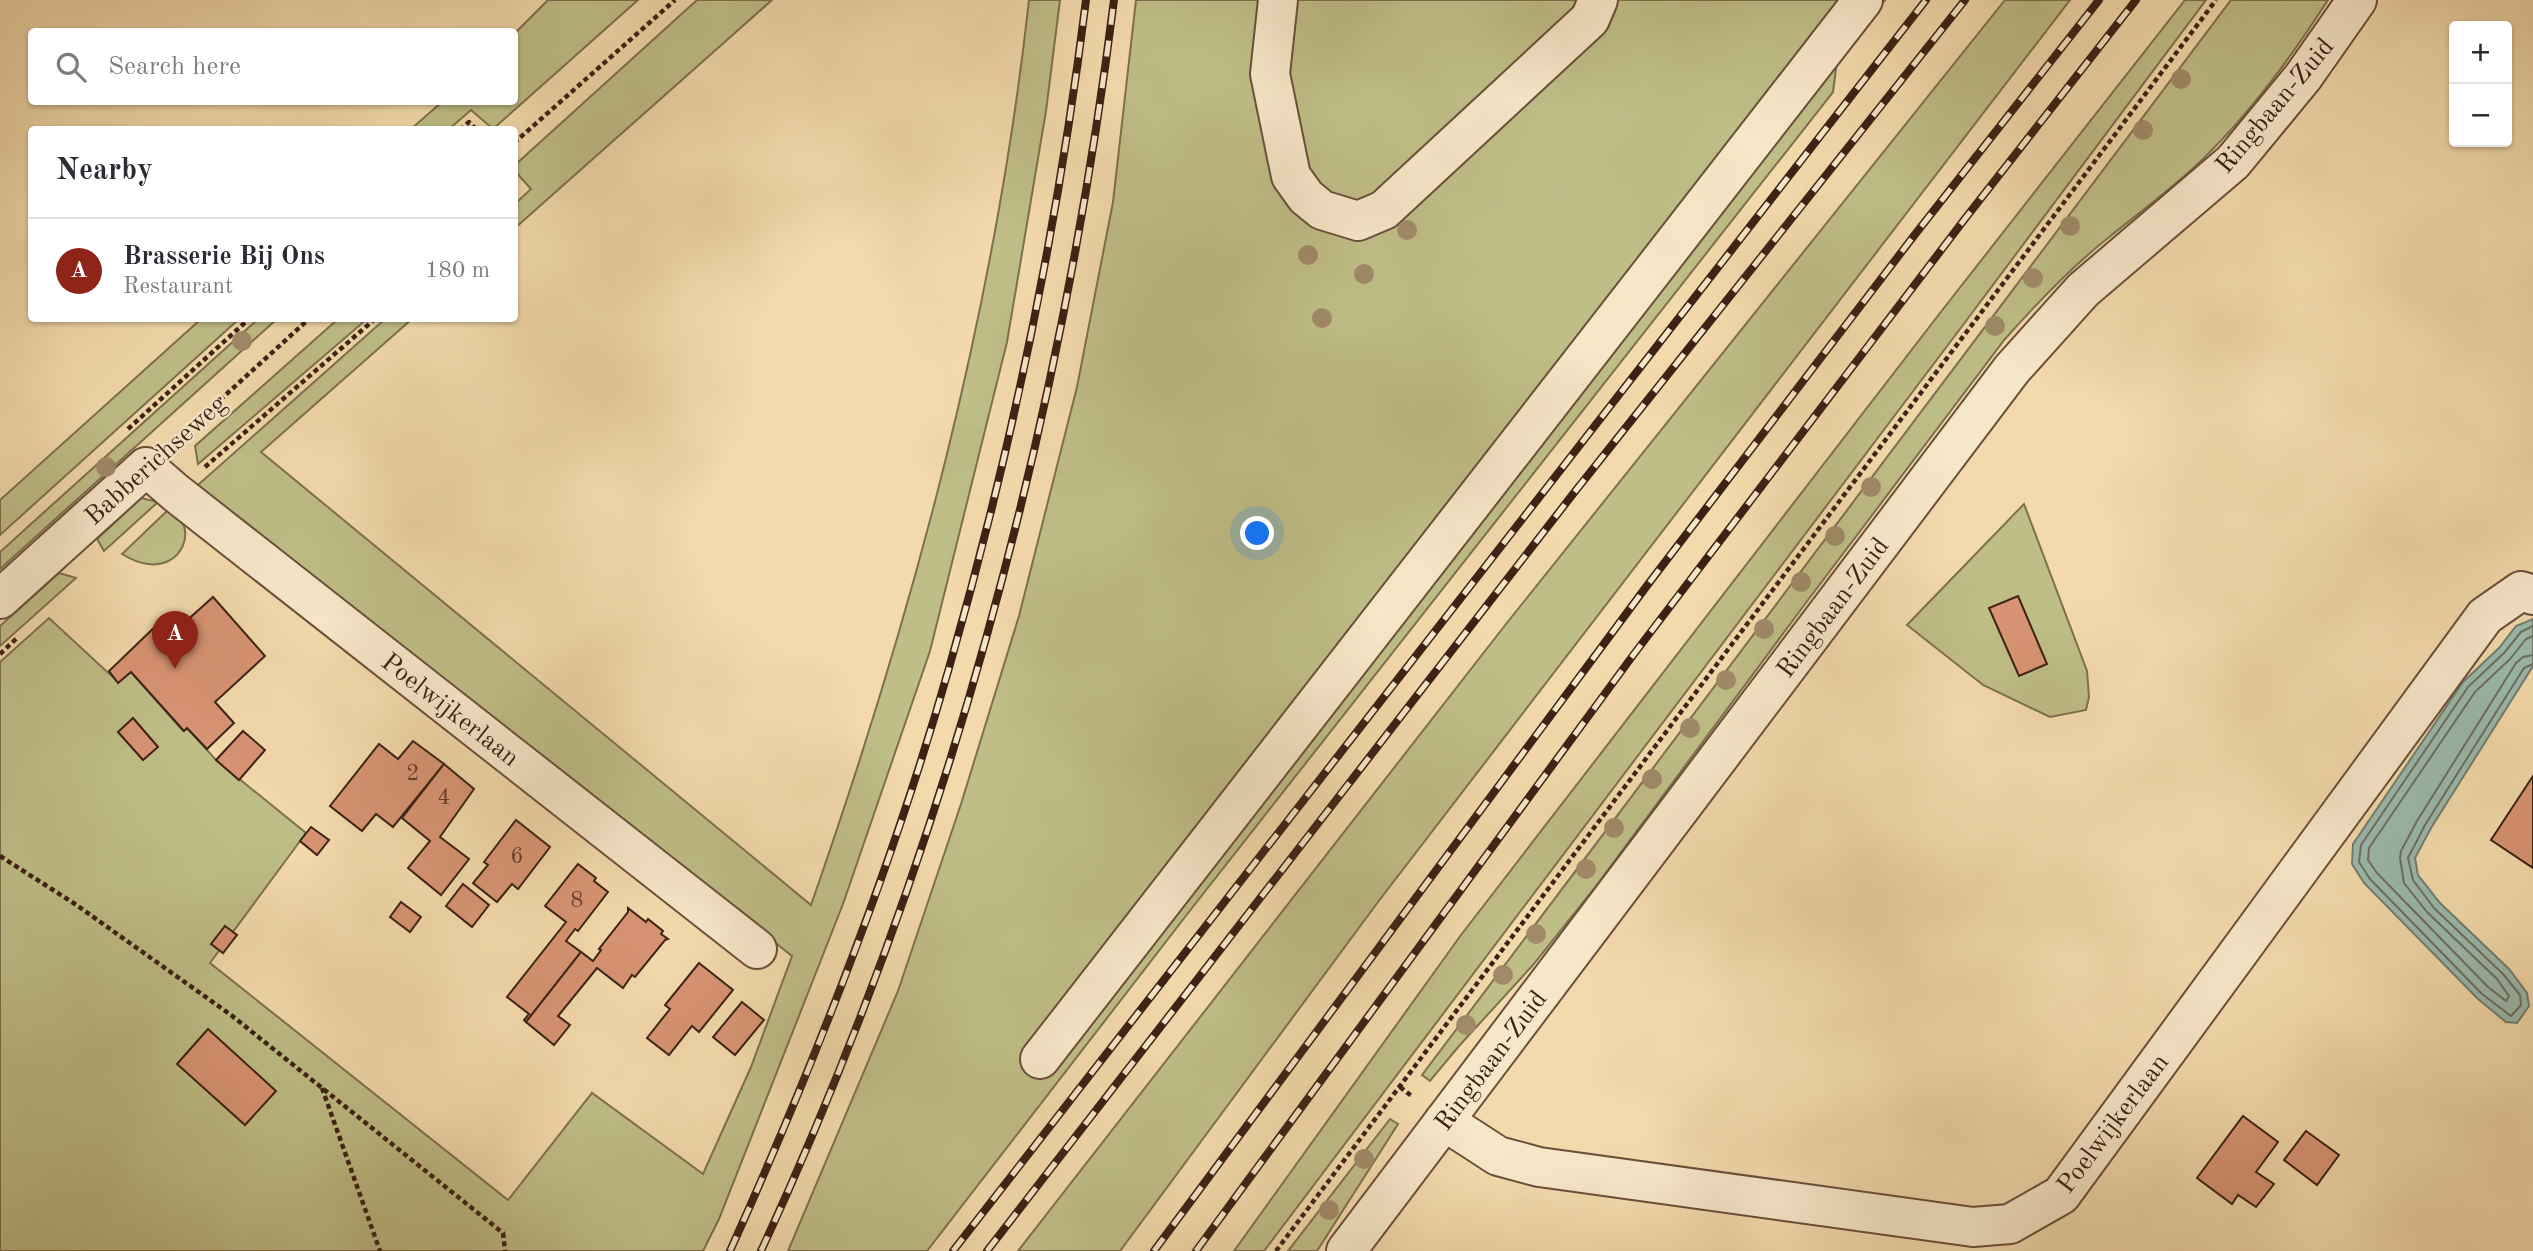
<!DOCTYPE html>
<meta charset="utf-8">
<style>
body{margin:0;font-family:"Old Standard TT",serif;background:#f7f7f7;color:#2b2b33}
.controls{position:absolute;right:21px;top:21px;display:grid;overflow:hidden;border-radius:7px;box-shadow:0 2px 5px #0004}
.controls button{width:63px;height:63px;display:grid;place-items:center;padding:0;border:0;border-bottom:2px solid #e1e1e2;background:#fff;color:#2b2b33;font:35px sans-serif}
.you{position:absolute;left:1258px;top:534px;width:24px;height:24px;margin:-18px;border:5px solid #fff;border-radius:50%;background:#1a73e8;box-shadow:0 0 0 10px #1a73e833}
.badge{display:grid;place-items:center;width:46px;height:46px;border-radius:50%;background:#8f2418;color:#fff;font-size:23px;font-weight:700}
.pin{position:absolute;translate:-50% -58px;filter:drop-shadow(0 2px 4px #0008)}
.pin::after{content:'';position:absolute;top:37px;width:24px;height:21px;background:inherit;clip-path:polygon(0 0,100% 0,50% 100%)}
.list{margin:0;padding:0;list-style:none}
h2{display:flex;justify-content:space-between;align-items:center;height:91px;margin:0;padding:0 28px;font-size:30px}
h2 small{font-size:23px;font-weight:400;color:#7c7c81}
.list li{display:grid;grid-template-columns:46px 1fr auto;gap:21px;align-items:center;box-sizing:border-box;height:105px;padding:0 28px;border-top:2px solid #e1e1e2}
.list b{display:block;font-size:26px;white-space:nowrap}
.list p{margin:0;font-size:23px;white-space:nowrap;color:#7c7c81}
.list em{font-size:23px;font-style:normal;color:#7c7c81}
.icon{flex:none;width:38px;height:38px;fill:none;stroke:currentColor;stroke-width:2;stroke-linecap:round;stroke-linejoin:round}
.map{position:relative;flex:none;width:2533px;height:1251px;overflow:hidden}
.search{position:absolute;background:#fff;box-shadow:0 2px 5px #0004;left:28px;top:28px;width:490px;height:77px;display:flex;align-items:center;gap:18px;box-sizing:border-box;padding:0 24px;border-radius:7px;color:#7c7c81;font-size:26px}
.panel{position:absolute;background:#fff;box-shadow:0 2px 5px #0004;left:28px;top:126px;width:490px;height:196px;border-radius:7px}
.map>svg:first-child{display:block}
.green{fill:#bfbe87;stroke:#7e704e;stroke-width:2}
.water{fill:#9bbaad;stroke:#757d70;stroke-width:2}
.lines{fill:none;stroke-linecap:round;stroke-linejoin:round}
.shore{stroke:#6c6e61;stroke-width:2}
.building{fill:#d89474;stroke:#3c2115;stroke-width:2}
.minor-casing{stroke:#6a4f3b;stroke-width:42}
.path{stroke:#3c2115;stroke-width:4.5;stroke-dasharray:5 3.5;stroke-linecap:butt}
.minor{stroke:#f7e7c9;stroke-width:38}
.rail-casing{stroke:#3c2115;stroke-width:8}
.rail{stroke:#f7e7c9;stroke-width:5;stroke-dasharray:16;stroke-linecap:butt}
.tree{fill:#a08a69}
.labels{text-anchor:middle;stroke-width:5;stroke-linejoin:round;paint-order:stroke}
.number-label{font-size:23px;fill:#633e2d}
.street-label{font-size:26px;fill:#3c2115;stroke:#f7e7c9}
</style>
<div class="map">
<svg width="2533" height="1251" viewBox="0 0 2533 1251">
<rect width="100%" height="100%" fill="#f3daac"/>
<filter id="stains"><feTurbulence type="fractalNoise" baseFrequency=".00286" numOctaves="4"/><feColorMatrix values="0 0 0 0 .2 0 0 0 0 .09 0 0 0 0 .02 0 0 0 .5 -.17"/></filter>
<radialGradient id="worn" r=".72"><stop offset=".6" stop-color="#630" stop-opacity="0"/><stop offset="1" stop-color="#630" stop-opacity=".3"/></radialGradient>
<!-- green -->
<g class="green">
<path d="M548,0H638L493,129L471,110L449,129H411L442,102H514L515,33Z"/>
<path d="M697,0H772L515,228V204L531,189L515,171V165Z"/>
<path d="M1029,0H1060L1046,111L1007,342L930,651L843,904L719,1219L703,1251H0V662L49,618L118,682L131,672L183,731L187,728L216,760L306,833L210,963L508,1200L592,1093L703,1174L751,1067L792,956L239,520L198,485L385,319H412L261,452L811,905C914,611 995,310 1029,0Z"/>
<path d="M1136,0H1885L1837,61L1833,92L1192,908L927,1251H788L898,991L961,804L1019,616L1077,387L1113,202Z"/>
<path d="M2005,0H2070L1378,902L1120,1251H1018L1506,624Z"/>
<path d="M2185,0H2206L1960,329L1264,1251H1234L1461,935L1940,313Z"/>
<path d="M2231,0H2328C2291,57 2252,111 2203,159C2173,188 2140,212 2108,238C2070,268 2037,303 2005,339L1805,604L1596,886L1533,965L1459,1046L1430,1081L1422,1075Z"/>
<path d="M201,319H239L0,535V500Z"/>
<path d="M258,319H277L0,569V552Z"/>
<path d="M338,319H367L198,464L195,446Z"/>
<path d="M141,498L158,502L104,551L97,539Z"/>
<path d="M2024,504L2087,671L2089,697L2086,710L2050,717L1983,685L1907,625Z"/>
<path d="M170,508C200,528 182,569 148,564C139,563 130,559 122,554Z"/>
<path d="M59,573L76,578L0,646V626Z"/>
<path d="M1390,1119L1398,1124L1317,1251H1288Z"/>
</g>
<!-- water -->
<path class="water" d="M2533,619V666L2431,828L2415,858L2418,875L2440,903L2509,969L2527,993L2529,1006L2517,1023L2506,1022L2478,999L2364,883L2352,864L2353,844L2463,682L2499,648L2516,626Z"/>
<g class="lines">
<!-- shore -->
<g class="shore">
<path d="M2533,626L2521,632L2504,653L2468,687L2361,845L2359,862L2370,879L2482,994L2511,1016L2521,1005L2520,995L2503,974L2434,908L2413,880L2408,858L2425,825L2524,668L2533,664"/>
<path d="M2533,636L2526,639L2510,659L2475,692L2369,848L2368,860L2377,873L2488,987L2506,1001L2509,996L2497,979L2427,912L2404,883L2400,858L2401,851L2417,821L2516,663L2523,657L2533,655"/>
</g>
</g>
<!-- building -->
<g class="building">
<path d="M2018,596L2047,664L2019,676L1989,608Z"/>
<path d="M213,597L265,656L215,702L234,723L207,749L187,728L184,731L131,672L118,683L109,671L162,620L173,633Z"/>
<path d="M133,718L158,747L143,760L118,732Z"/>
<path d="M243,731L265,750L239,780L216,760Z"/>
<path d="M413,741L444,764L393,827L376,814L362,831L330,806L379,744L398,759Z"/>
<path d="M444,764L474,789L440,837L469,859L441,895L408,868L430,841L402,818Z"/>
<path d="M2533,776V868L2491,840Z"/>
<path d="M516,820L550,847L518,889L512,884L497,902L473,883L488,865L484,862Z"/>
<path d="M311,827L329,840L317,855L300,841Z"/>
<path d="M578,864L596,878L594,881L608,892L578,931L575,929L566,941L581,952L526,1022L524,1020L529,1014L507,997L566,922L545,906Z"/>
<path d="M463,884L489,905L472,927L446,906Z"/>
<path d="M401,902L421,917L410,932L390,917Z"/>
<path d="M628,908L646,922L648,919L663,931L661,934L668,939L665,940L635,977L632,975L623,988L597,968L558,1016L570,1025L554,1045L526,1022L581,952L593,961L601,950L599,949L628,912Z"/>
<path d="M225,926L237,935L223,953L211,944Z"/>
<path d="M699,963L733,990L699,1032L692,1026L669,1055L647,1038L670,1009L665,1005Z"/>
<path d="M742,1002L764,1020L735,1055L713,1037Z"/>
<path d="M208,1029L276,1091L245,1125L177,1064Z"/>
<path d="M2243,1116L2278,1142L2256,1172L2274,1184L2256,1207L2238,1195L2232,1204L2197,1178Z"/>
<path d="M2306,1131L2339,1155L2317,1185L2284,1160Z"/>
</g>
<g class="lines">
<defs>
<g id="minor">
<path d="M1278,0L1270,74L1291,176L1306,197L1322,210L1358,221L1384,210L1590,19L1598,0"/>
<path d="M0,599L146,467L176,493L757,949"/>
<path d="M1040,1059L1863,0"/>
<path d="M1444,1121L1498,1156L1539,1167L1973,1227L2010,1224L2061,1195L2485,616L2521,591L2533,595"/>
<path d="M1346,1251L2012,369L2083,290L2233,162L2303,77L2357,0"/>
</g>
</defs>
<!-- minor casing -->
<use href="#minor" class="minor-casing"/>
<!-- path -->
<g class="path">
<path d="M460,130L469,122L477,130"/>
<path d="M514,143L675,0"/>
<path d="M128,429L250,318"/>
<path d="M176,440L310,318"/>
<path d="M205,467L376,318"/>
<path d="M0,654L17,638"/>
<path d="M0,856L75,904L231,1015L503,1233L505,1251"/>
<path d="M1400,1087L1413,1097"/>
<path d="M322,1088L380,1251"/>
<path d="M1276,1251L2216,0"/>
</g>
<!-- minor -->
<use href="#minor" class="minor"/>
<defs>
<g id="rail">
<path d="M730,1251C815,1062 892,868 949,668C1012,449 1058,226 1086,0"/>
<path d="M761,1251C944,856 1060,431 1114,0"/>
<path d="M953,1251L1926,0"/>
<path d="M987,1251L1573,494L1965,0"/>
<path d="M1154,1251L1646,587L1913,237L2099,0"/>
<path d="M1196,1251L1634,654L1964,220L2136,0"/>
</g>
</defs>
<!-- rail casing -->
<use href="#rail" class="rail-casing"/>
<!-- rail -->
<use href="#rail" class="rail"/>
</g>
<!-- trees -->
<g class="tree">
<circle cx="2181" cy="79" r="10"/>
<circle cx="2143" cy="130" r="10"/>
<circle cx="2070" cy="226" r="10"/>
<circle cx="1407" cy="230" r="10"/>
<circle cx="1308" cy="255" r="10"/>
<circle cx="1364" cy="274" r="10"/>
<circle cx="2033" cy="278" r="10"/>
<circle cx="1322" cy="318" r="10"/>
<circle cx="1995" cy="326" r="10"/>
<circle cx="242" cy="341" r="10"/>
<circle cx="106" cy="467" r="10"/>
<circle cx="1871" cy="487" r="10"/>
<circle cx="1835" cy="536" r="10"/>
<circle cx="1801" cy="582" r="10"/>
<circle cx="1764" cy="629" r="10"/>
<circle cx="1726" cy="680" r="10"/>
<circle cx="1690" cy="728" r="10"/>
<circle cx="1652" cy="779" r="10"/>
<circle cx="1614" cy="828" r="10"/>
<circle cx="1586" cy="869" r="10"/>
<circle cx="1536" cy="934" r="10"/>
<circle cx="1503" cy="975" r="10"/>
<circle cx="1466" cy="1025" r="10"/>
<circle cx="1364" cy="1159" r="10"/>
<circle cx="1329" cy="1210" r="10"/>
</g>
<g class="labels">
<!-- number labels -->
<g class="number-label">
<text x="413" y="780">2</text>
<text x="444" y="804">4</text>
<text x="517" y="863">6</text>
<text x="577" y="907">8</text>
</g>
<!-- street labels -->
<g class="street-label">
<text transform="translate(2274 105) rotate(-50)" y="9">Ringbaan-Zuid</text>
<text transform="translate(155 459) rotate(-42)" y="9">Babberichseweg</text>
<text transform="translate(1832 607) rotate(-53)" y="9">Ringbaan-Zuid</text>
<text transform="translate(451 709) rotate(38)" y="9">Poelwijkerlaan</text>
<text transform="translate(1490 1060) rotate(-53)" y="9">Ringbaan-Zuid</text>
<text transform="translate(2112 1123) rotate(-53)" y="9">Poelwijkerlaan</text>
</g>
</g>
<rect width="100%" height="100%" filter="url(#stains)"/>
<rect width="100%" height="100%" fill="url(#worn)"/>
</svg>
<div class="controls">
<button>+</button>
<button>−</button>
</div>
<div class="you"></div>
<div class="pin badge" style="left:175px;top:669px">A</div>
<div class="search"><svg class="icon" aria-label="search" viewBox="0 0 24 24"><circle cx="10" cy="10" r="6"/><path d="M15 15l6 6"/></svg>Search here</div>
<section class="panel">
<h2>Nearby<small></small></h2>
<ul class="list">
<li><span class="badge">A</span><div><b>Brasserie Bij Ons</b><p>Restaurant</p></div><em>180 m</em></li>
</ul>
</section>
</div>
